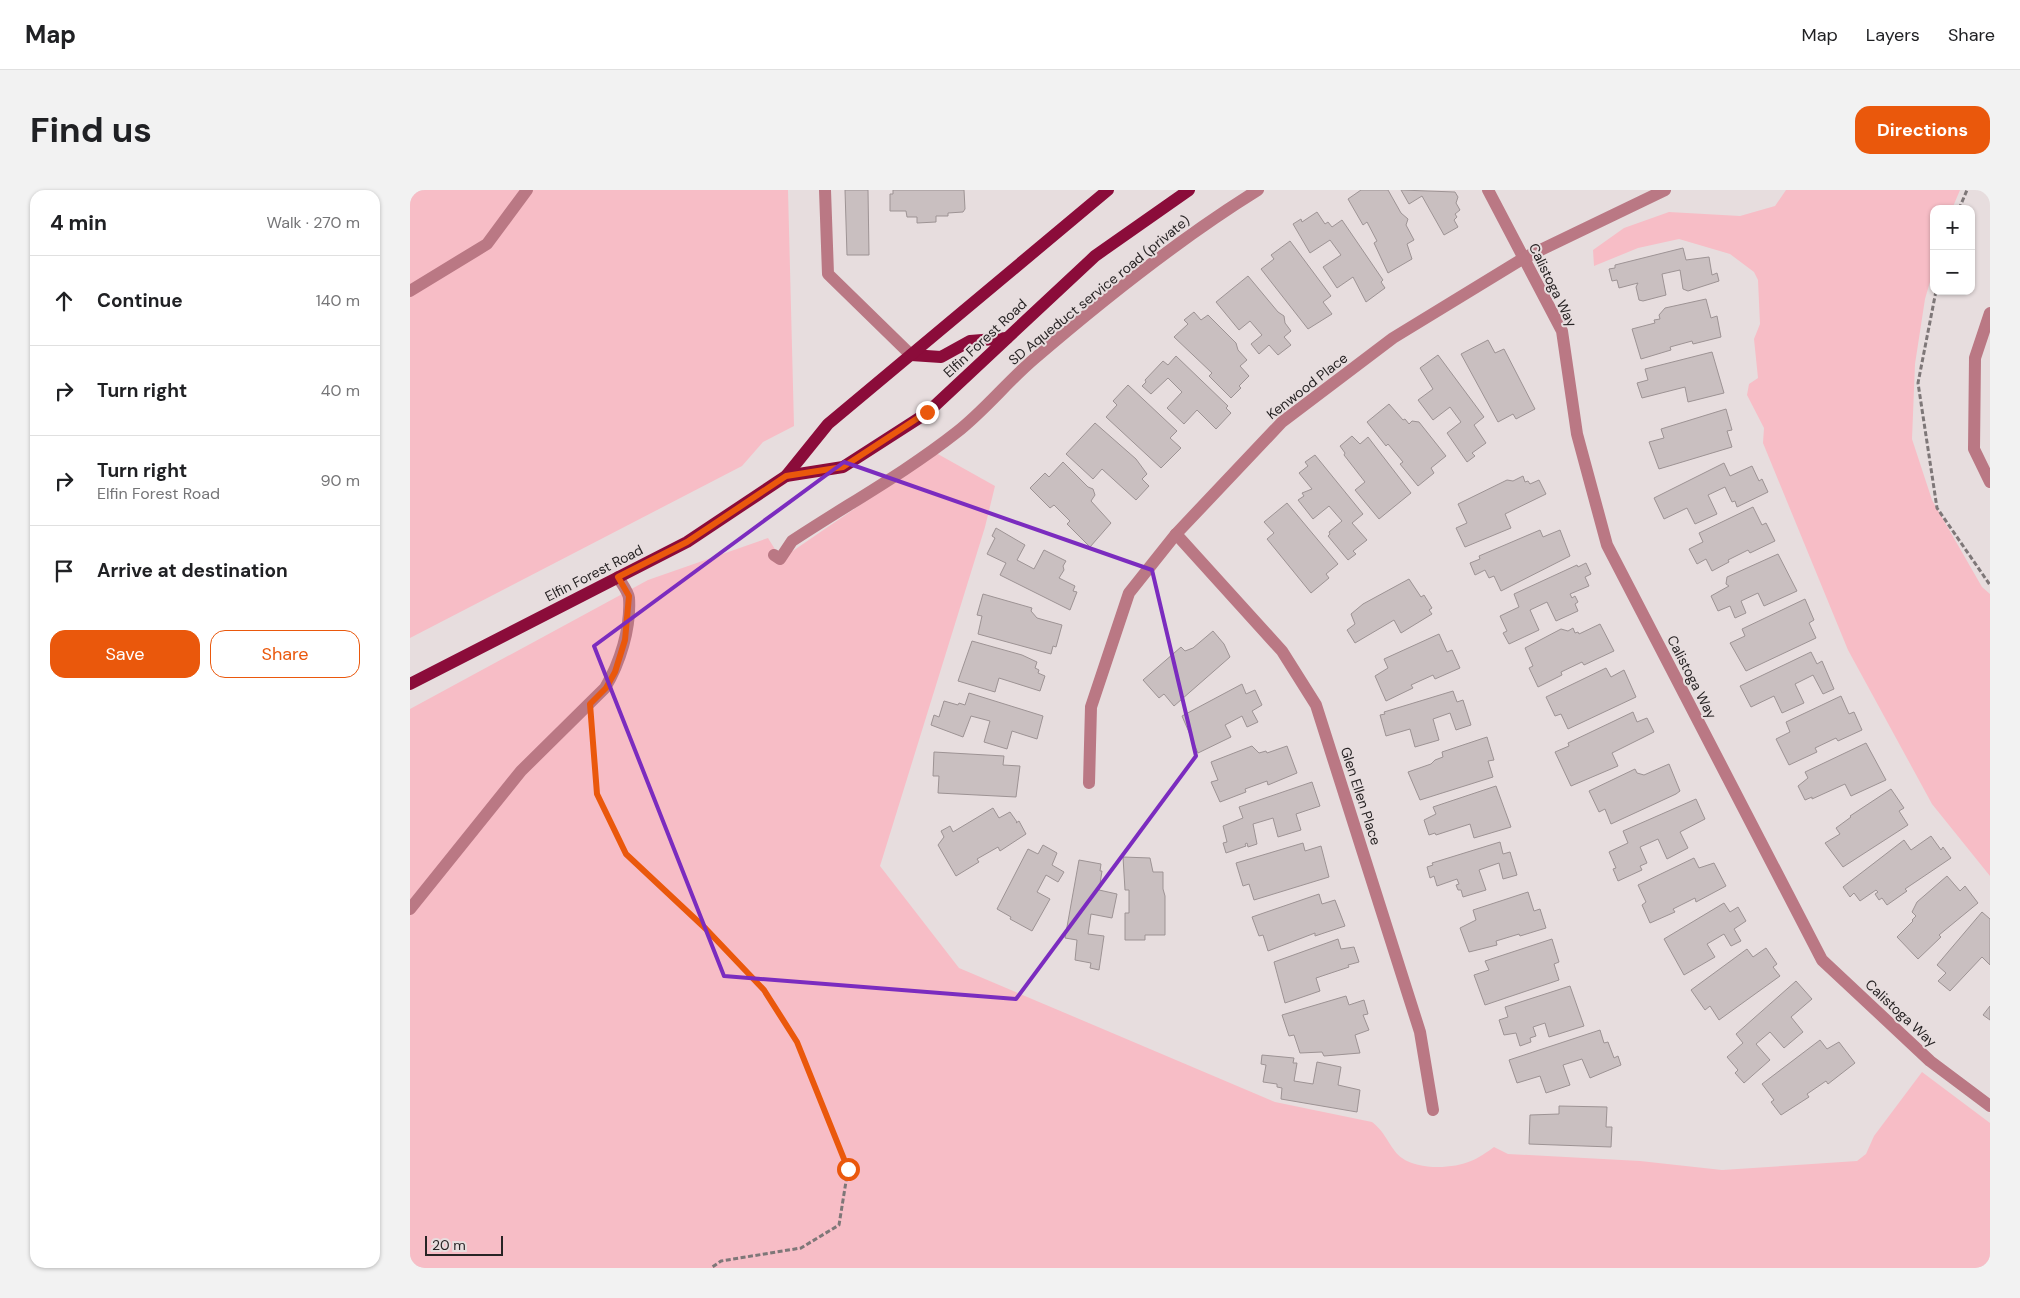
<!DOCTYPE html>
<meta charset="utf-8">
<style>
body{margin:0;font-family:"DM Sans",sans-serif;background:#f2f2f2;color:#202124}
.controls{position:absolute;right:15px;top:15px;display:grid;overflow:hidden;border-radius:10px;box-shadow:0 1px 4px #0004}
.controls button{width:45px;height:45px;display:grid;place-items:center;padding:0;border:0;border-bottom:1px solid #e0e0e0;background:#fff;color:#202124;font:25px sans-serif}
.scale{position:absolute;left:15px;bottom:12px;width:78px;box-sizing:border-box;padding-left:5px;border:2px solid #282425;border-top:0;font-size:14px;line-height:18px;white-space:nowrap;color:#282425;-webkit-text-stroke:4px #e7ddde;paint-order:stroke}
.stop{position:absolute;width:15px;height:15px;margin:-11px;border:4px solid #ea580c;border-radius:50%;background:#fff}
.stop.end{background:#ea580c;border-color:#fff;box-shadow:0 1px 5px #0008}
.list{margin:0;padding:0;list-style:none}
h2{display:flex;justify-content:space-between;align-items:center;height:65px;margin:0;padding:0 20px;font-size:21px}
h2 small{font-size:16px;font-weight:400;color:#757577}
.list li{display:grid;grid-template-columns:32px 1fr auto;gap:15px;align-items:center;box-sizing:border-box;height:90px;padding:0 20px;border-top:1px solid #e0e0e0}
.list b{display:block;font-size:19px;white-space:nowrap}
.list p{margin:0;font-size:16px;white-space:nowrap;color:#757577}
.list em{font-size:16px;font-style:normal;color:#757577}
.actions{display:flex;gap:10px;padding:15px 20px}
.actions a{flex:1;padding:11px 0;border:1px solid #ea580c;border-radius:15px;text-align:center;font-size:18px;color:#ea580c}
.actions .main{background:#ea580c;color:#fff}
.icon{flex:none;width:28px;height:28px;fill:none;stroke:currentColor;stroke-width:2;stroke-linecap:round;stroke-linejoin:round}
.map{position:relative;flex:none;width:1580px;height:1078px;overflow:hidden;border-radius:15px}
header{display:flex;align-items:center;gap:30px;box-sizing:border-box;height:70px;padding:0 25px;background:#fff;border-bottom:1px solid #e0e0e0}
header strong{font-size:24px}
nav{display:flex;gap:28px;margin-inline-start:auto;font-size:18px}
.intro{display:flex;align-items:center;justify-content:space-between;box-sizing:border-box;height:120px;padding:0 30px}
h1{margin:0;font-size:35px}
.button{padding:12px 22px;border-radius:15px;background:#ea580c;color:#fff;font-size:18px;font-weight:700}
main{display:flex;gap:30px;padding:0 30px}
aside{flex:1;background:#fff;border-radius:15px;box-shadow:0 1px 4px #0004}
.map>svg:first-child{display:block}
.green{fill:#f7bdc6}
.building{fill:#c9bfc0;stroke:#9d9394}
.lines{fill:none;stroke-linecap:round;stroke-linejoin:round}
.path{stroke:#7e7778;stroke-width:3;stroke-dasharray:5 2.5;stroke-linecap:butt}
.minor{stroke:#ba7884;stroke-width:12}
.major{stroke:#8b0c3a;stroke-width:12}
.route{stroke:#ea580c;stroke-width:6}
.marked{fill:none;stroke:#7b2cbf;stroke-width:4;stroke-linejoin:round}
.labels{text-anchor:middle;stroke-width:4;stroke-linejoin:round;paint-order:stroke}
.street-label{font-size:14px;fill:#282425;stroke:#e7ddde}
</style>
<header>
<strong>Map</strong>
<nav><a>Map</a><a>Layers</a><a>Share</a></nav>
</header>
<div class="intro"><h1>Find us</h1><a class="button">Directions</a></div>
<main>
<aside>
<h2>4 min<small>Walk · 270 m</small></h2>
<ul class="list">
<li><svg class="icon" aria-label="ahead" viewBox="0 0 24 24"><path d="M12 20V5M6 11l6-6 6 6"/></svg><div><b>Continue</b></div><em>140 m</em></li>
<li><svg class="icon" aria-label="right" viewBox="0 0 24 24"><path d="M7 20v-9h11M14 6l5 5-5 5"/></svg><div><b>Turn right</b></div><em>40 m</em></li>
<li><svg class="icon" aria-label="right" viewBox="0 0 24 24"><path d="M7 20v-9h11M14 6l5 5-5 5"/></svg><div><b>Turn right</b><p>Elfin Forest Road</p></div><em>90 m</em></li>
<li><svg class="icon" aria-label="arrive" viewBox="0 0 24 24"><path d="M6 21V4h12l-3 4 3 4H6"/></svg><div><b>Arrive at destination</b></div></li>
</ul>
<div class="actions"><a class="main">Save</a><a>Share</a></div>
</aside>
<div class="map">
<svg width="1580" height="1078" viewBox="0 0 1580 1078">
<rect width="100%" height="100%" fill="#e7ddde"/>
<!-- green -->
<g class="green">
<path d="M0,0H378L384,236L353,252L332,276L0,448Z"/>
<path d="M1376,0H1550L1542,19H1524V78L1515,109L1505,174L1502,249L1522,310L1572,397L1580,404V686L1522,614L1438,460L1353,253L1354,238L1337,205L1339,194L1348,188L1344,149L1350,134L1348,90L1344,82L1320,64L1269,49L1228,58L1184,76L1183,60L1214,38L1259,22L1330,26L1365,16Z"/>
<path d="M526,263L585,296L575,337L470,676L549,778L865,912L962,932C976,942 981,961 992,968C1008,980 1043,979 1061,971C1069,968 1077,962 1084,957L1098,964L1230,971L1312,980L1447,971L1456,964L1464,946L1512,882L1580,933V1078H0V519L238,390L358,348L371,369Z"/>
</g>
<!-- building -->
<g class="building">
<path d="M435,0H458L459,65H437Z"/>
<path d="M483,0H554L555,19L553,22L538,23V26H526V32L507,33V27H497L496,21H480V4H483Z"/>
<path d="M951,0H978L991,23L998,29L996,35L1004,50L997,54L1002,69L978,83L964,53L967,51L957,32L953,35L938,9Z"/>
<path d="M991,0L1045,2L1048,7L1046,13L1050,20L1045,24L1047,27L1044,30L1048,37L1034,45L1012,6L999,14Z"/>
<path d="M907,22L915,34L918,32L922,37L932,30L973,90L971,92L975,98L956,112L943,87L927,98L913,77L931,65L920,50L900,63L883,34L891,29L892,32Z"/>
<path d="M880,51L921,106L913,112L922,124L898,139L851,79L864,69L861,65Z"/>
<path d="M1273,58L1276,70L1299,67L1302,85L1307,83L1309,91L1278,101L1273,99L1270,80L1252,84L1256,105L1233,111L1229,110L1226,97L1228,93L1209,98L1207,90L1202,91L1199,79L1205,78V75Z"/>
<path d="M838,86L868,122L874,126L875,133L881,141L874,147L881,155L868,165L859,155L849,164L841,154L852,145L840,131L829,140L806,112Z"/>
<path d="M1296,109L1301,128L1307,126L1311,147L1283,154L1282,151L1260,157L1261,160L1231,169L1222,139L1245,133L1244,130L1250,129L1249,125L1255,118Z"/>
<path d="M784,122L791,130L798,125L826,153L828,160L837,170L830,176L839,186L829,196L831,198L821,208L799,186L802,183L764,147L778,134L774,130Z"/>
<path d="M1078,150L1085,163L1094,159L1125,219L1106,229L1103,224L1088,232L1051,164Z"/>
<path d="M1302,162L1314,203L1278,212L1275,197L1232,208L1227,193L1238,190L1235,179Z"/>
<path d="M1028,165L1074,227L1064,235L1076,253L1062,263L1065,266L1057,272L1037,243L1051,232L1040,217L1023,230L1008,210L1023,199L1010,178Z"/>
<path d="M766,166L818,216L816,218L821,223L806,239L787,220L774,234L757,218L772,202L758,188L741,204L732,196L736,192L735,190L753,171L758,175Z"/>
<path d="M718,195L767,241L760,248L771,258L751,278L696,227L707,215L703,211Z"/>
<path d="M979,214L993,230L995,229L999,234L1002,231L1009,232L1036,266L1021,278L1024,283L1008,296L990,274L993,272L978,254L976,256L957,232Z"/>
<path d="M1316,219L1322,240L1317,241L1322,257L1249,279L1239,252L1254,248L1251,239Z"/>
<path d="M685,233L726,269L737,284L732,289L739,296L726,310L692,279L683,289L656,264Z"/>
<path d="M942,246L950,254L958,247L1001,303L969,329L945,300L955,292L934,265L935,263L930,256Z"/>
<path d="M905,265L953,324L942,333L957,350L943,361L946,364L938,370L918,346L920,344L919,342L932,331L919,316L903,329L888,310L894,306L892,303L902,299L889,283L898,276L895,272Z"/>
<path d="M653,272L678,297L683,299L685,305L681,311L701,333L680,357L657,334L660,331L644,315L640,318L620,298L635,283L639,287Z"/>
<path d="M1314,273L1320,286L1342,276L1349,291L1352,289L1358,302L1327,317L1325,311L1322,312L1315,297L1298,305L1307,324L1285,334L1277,318L1254,329L1244,308Z"/>
<path d="M1113,286L1115,292L1118,291L1120,294L1129,290L1136,304L1095,324L1101,338L1055,357L1046,338L1057,333L1048,314L1097,290L1103,291Z"/>
<path d="M877,313L928,374L916,384L919,388L901,403L857,349L864,343L854,332Z"/>
<path d="M1343,317L1352,335L1356,333L1365,351L1340,363L1338,360L1318,370L1319,372L1302,381L1296,369L1287,374L1279,359L1293,352L1289,343Z"/>
<path d="M586,338L615,355L607,370L624,379L634,360L656,371L653,376L654,380L649,388L665,396L663,401L667,402L660,420L590,385L596,373L577,364L585,348L582,346Z"/>
<path d="M1130,340L1133,347L1150,340L1160,366L1091,401L1084,386L1079,388L1075,380L1065,385L1060,373L1070,369L1069,366Z"/>
<path d="M1368,364L1387,401L1354,416L1348,403L1331,411L1336,423L1325,428L1320,416L1308,421L1301,406L1319,396L1316,394L1317,387Z"/>
<path d="M1176,373L1181,384L1175,387L1179,396L1160,404L1162,408L1165,406L1168,412L1165,414L1168,421L1146,431L1137,412L1120,420L1129,440L1099,454L1093,443L1097,441L1090,426L1109,417L1104,404L1167,375L1168,377Z"/>
<path d="M999,389L1011,407L1014,405L1022,418L1019,420L1022,424L991,443L984,430L945,453L937,440L945,434L941,424L953,414Z"/>
<path d="M573,404L622,418L621,421L627,428L652,435L646,457L643,456L641,464L568,444L572,426L567,425Z"/>
<path d="M1395,409L1404,430L1399,433L1406,448L1336,481L1320,453L1335,446L1332,439Z"/>
<path d="M1190,434L1204,461L1174,475L1172,472L1151,482L1152,485L1128,497L1119,478L1123,476L1115,458L1151,439L1158,441L1163,438L1165,443L1168,442L1169,444Z"/>
<path d="M803,441L814,454L820,467L764,516L754,504L749,508L733,490L771,457L775,461L783,458Z"/>
<path d="M1029,444L1037,462L1042,460L1050,478L1025,489L1023,485L1001,495L1003,498L976,511L965,486L978,478L974,469Z"/>
<path d="M562,451L612,465L627,472L625,478L629,480L628,483L635,486L630,501L589,488L585,502L548,491Z"/>
<path d="M1401,462L1407,474L1412,471L1424,499L1413,504L1403,485L1385,494L1394,513L1372,523L1364,506L1341,517L1330,496Z"/>
<path d="M1196,478L1201,487L1214,480L1226,507L1158,539L1151,524L1145,526L1136,507Z"/>
<path d="M832,494L836,504L845,500L852,515L842,521L848,532L837,537L832,526L815,535L821,547L788,563L772,526Z"/>
<path d="M1043,501L1047,512L1053,510L1061,535L1046,540L1040,523L1023,529L1029,550L1005,557L1000,539L976,546L970,525L975,524L974,522Z"/>
<path d="M559,503L633,526L627,549L602,541L597,559L574,552L580,531L561,526L553,547L521,535L524,525L529,527L534,511L548,515L549,513L555,515Z"/>
<path d="M1431,506L1439,524L1444,522L1452,540L1428,551L1426,548L1405,558L1407,562L1379,575L1366,549L1380,542L1376,532Z"/>
<path d="M1223,522L1227,532L1237,528L1244,542L1202,563L1208,576L1161,596L1145,562L1159,556L1158,553Z"/>
<path d="M1077,547L1084,570L1078,571L1083,587L1010,610L998,582L1021,574L1025,570L1033,567L1032,562Z"/>
<path d="M1456,553L1476,590L1441,606L1435,594L1402,609V607L1395,610L1388,596L1398,588L1395,582Z"/>
<path d="M842,556L849,563L856,561L857,563L877,556L887,583L858,595L857,591L835,599L836,602L810,612L801,592L808,590L801,572Z"/>
<path d="M524,562L594,566L593,575L610,576L606,607L528,603L529,586H523Z"/>
<path d="M1259,574L1270,601L1266,604L1201,634L1195,619L1189,622L1179,601L1225,579L1227,583L1234,585Z"/>
<path d="M902,592L910,616L886,624L891,640L868,647L863,628L843,634L847,654L838,657L837,653L835,654L836,656L816,663L813,653L817,652L813,636L833,628L829,617Z"/>
<path d="M1086,596L1101,637L1064,648L1060,634L1026,645L1025,643L1019,645L1014,630L1026,624L1023,617Z"/>
<path d="M1481,599L1494,618L1489,621L1498,635L1433,677L1415,653L1430,644L1426,638L1441,627L1440,626Z"/>
<path d="M1286,609L1295,629L1270,642L1278,658L1257,669L1248,649L1230,657L1237,673L1230,676L1232,680L1208,691L1203,679L1206,678L1199,662L1218,653L1213,641Z"/>
<path d="M583,618L589,628L600,622L607,632L606,633L609,631L616,644L590,661L588,657L567,669L569,672L546,686L528,655L534,647L531,641L540,636L543,642Z"/>
<path d="M1521,646L1531,660L1533,657L1541,668L1495,699L1497,701L1477,715L1472,708L1469,710L1465,704L1468,702L1466,700L1450,711L1444,703L1440,707L1433,697L1494,650L1501,660Z"/>
<path d="M1090,652L1093,664L1100,662L1107,685L1093,689L1089,673L1069,680L1076,700L1053,707L1051,700H1048L1046,695L1049,694L1047,689L1027,696L1024,686L1020,688L1017,677L1023,675L1022,673Z"/>
<path d="M893,653L895,661L911,656L919,687L844,710L839,694L833,696L826,673Z"/>
<path d="M633,655L647,663L642,675L654,682L648,692L636,685L627,702L640,709L622,741L600,729L601,727L587,719L618,659L628,664Z"/>
<path d="M713,667L740,668L743,682H753V699L755,706V745H735V750H715V723H719V700H715Z"/>
<path d="M1284,668L1289,678L1304,673L1316,696L1286,712L1285,708L1263,719L1265,722L1240,733L1232,715L1236,712L1228,695Z"/>
<path d="M669,670L691,674L690,681H692L689,700L707,704L702,728L681,724L678,744L694,746L689,780L680,778L681,773L665,770L667,750L655,748Z"/>
<path d="M1537,686L1550,701L1555,696L1568,713L1529,745L1531,747L1508,769L1487,747L1503,731L1502,730L1506,726L1502,722L1507,712Z"/>
<path d="M1118,702L1124,721L1130,719L1136,738L1110,746L1109,744L1086,751L1087,755L1059,762L1050,738L1066,730L1063,720Z"/>
<path d="M909,704L912,714L925,710L935,736L905,746V743L858,761L853,745L849,746L842,727Z"/>
<path d="M1314,713L1320,722L1328,717L1336,731L1324,739L1331,751L1321,756L1314,744L1297,754L1305,767L1274,785L1254,749Z"/>
<path d="M1572,722L1580,729V775L1572,767L1540,801L1528,791L1536,783L1527,775Z"/>
<path d="M928,749L931,759L944,757L949,772L938,775L939,777L906,788L910,801L875,813L864,772Z"/>
<path d="M1142,749L1149,772L1144,774L1149,790L1075,815L1064,785L1079,780L1075,771Z"/>
<path d="M1356,758L1367,774L1363,777L1370,786L1309,830L1300,816L1295,820L1281,800L1337,759L1343,767Z"/>
<path d="M1386,791L1402,809L1381,827L1393,842L1374,858L1360,842L1346,854L1360,870L1334,893L1325,883L1328,880L1317,867L1333,853L1326,844Z"/>
<path d="M1160,796L1174,836L1139,847L1135,833L1123,837L1126,846L1120,848L1121,852L1110,856L1106,843L1094,845L1089,830L1098,827L1095,817Z"/>
<path d="M936,806L939,815L954,810L958,824L953,825L959,840L945,845L950,863L914,866L912,862L890,863L884,845L879,846L872,825Z"/>
<path d="M1580,816V830L1573,825Z"/>
<path d="M1190,840L1194,853L1198,852L1204,868L1208,866L1211,875L1180,888L1172,869L1153,875L1160,895L1136,903L1130,886L1107,893L1099,870Z"/>
<path d="M1410,850L1417,859L1429,852L1445,873L1418,894L1416,891L1397,904L1399,907L1371,925L1361,912L1364,910L1352,894Z"/>
<path d="M852,865L884,868L883,873H887L884,891L903,894L907,872L931,877L928,895L950,900L947,922L871,909L872,898L867,897V894L853,892L856,875L851,874Z"/>
<path d="M1149,916L1197,917L1196,937H1202L1201,957L1119,954L1120,925L1149,924Z"/>
</g>
<g class="lines">
<!-- path -->
<g class="path">
<path d="M1549,19L1557,0"/>
<path d="M1526,101L1508,193L1527,318L1580,395"/>
<path d="M182,538L187,604L216,664L297,739L354,800L387,852L438,979L429,1035L391,1058L311,1071L301,1078"/>
</g>
<!-- minor -->
<g class="minor">
<path d="M415,0L418,84L501,165"/>
<path d="M1078,0L1152,141L1167,244L1197,355L1412,770L1520,871L1580,916"/>
<path d="M0,101L77,54L117,0"/>
<path d="M1580,123L1565,168L1564,259L1580,292"/>
<path d="M766,344L872,461L906,515L1010,842L1023,920"/>
<path d="M364,365L370,369L382,351C438,314 495,283 547,242C575,220 597,192 624,169C695,108 769,49 848,0"/>
<path d="M679,593L681,517L719,403L766,344L872,232L983,148L1114,68L1255,0"/>
<path d="M0,719L111,581L195,498C210,473 221,438 219,408C218,401 211,393 208,387"/>
</g>
<!-- major -->
<g class="major">
<path d="M501,165L531,167L560,151L597,148"/>
<path d="M376,286L433,277L517,223L685,66L779,0"/>
<path d="M0,494L277,352L376,286L418,234L698,0"/>
</g>
</g>
<g class="lines">
<!-- route -->
<path class="route" d="M438,979L387,852L354,800L296,739L216,664L187,604L180,514L196,498L205,482L215,450L219,406L208,387L277,352L376,286L433,277L517,222"/>
</g>
<!-- marked area -->
<path class="marked" d="M434,272L742,380L786,566L606,809L314,786L184,456Z"/>
<g class="labels">
<!-- street labels -->
<g class="street-label">
<text transform="translate(1143 95) rotate(64)" y="5">Calistoga Way</text>
<text transform="translate(689 100) rotate(-39)" y="5">SD Aqueduct service road (private)</text>
<text transform="translate(575 148) rotate(-43)" y="5">Elfin Forest Road</text>
<text transform="translate(897 196) rotate(-38)" y="5">Kenwood Place</text>
<text transform="translate(184 383) rotate(-27)" y="5">Elfin Forest Road</text>
<text transform="translate(1282 487) rotate(63)" y="5">Calistoga Way</text>
<text transform="translate(951 606) rotate(72)" y="5">Glen Ellen Place</text>
<text transform="translate(1491 823) rotate(43)" y="5">Calistoga Way</text>
</g>
</g>
</svg>
<div class="controls">
<button>+</button>
<button>−</button>
</div>
<div class="scale">20 m</div>
<div class="stop" style="left:438px;top:979px"></div>
<div class="stop end" style="left:517px;top:222px"></div>
</div>
</main>
